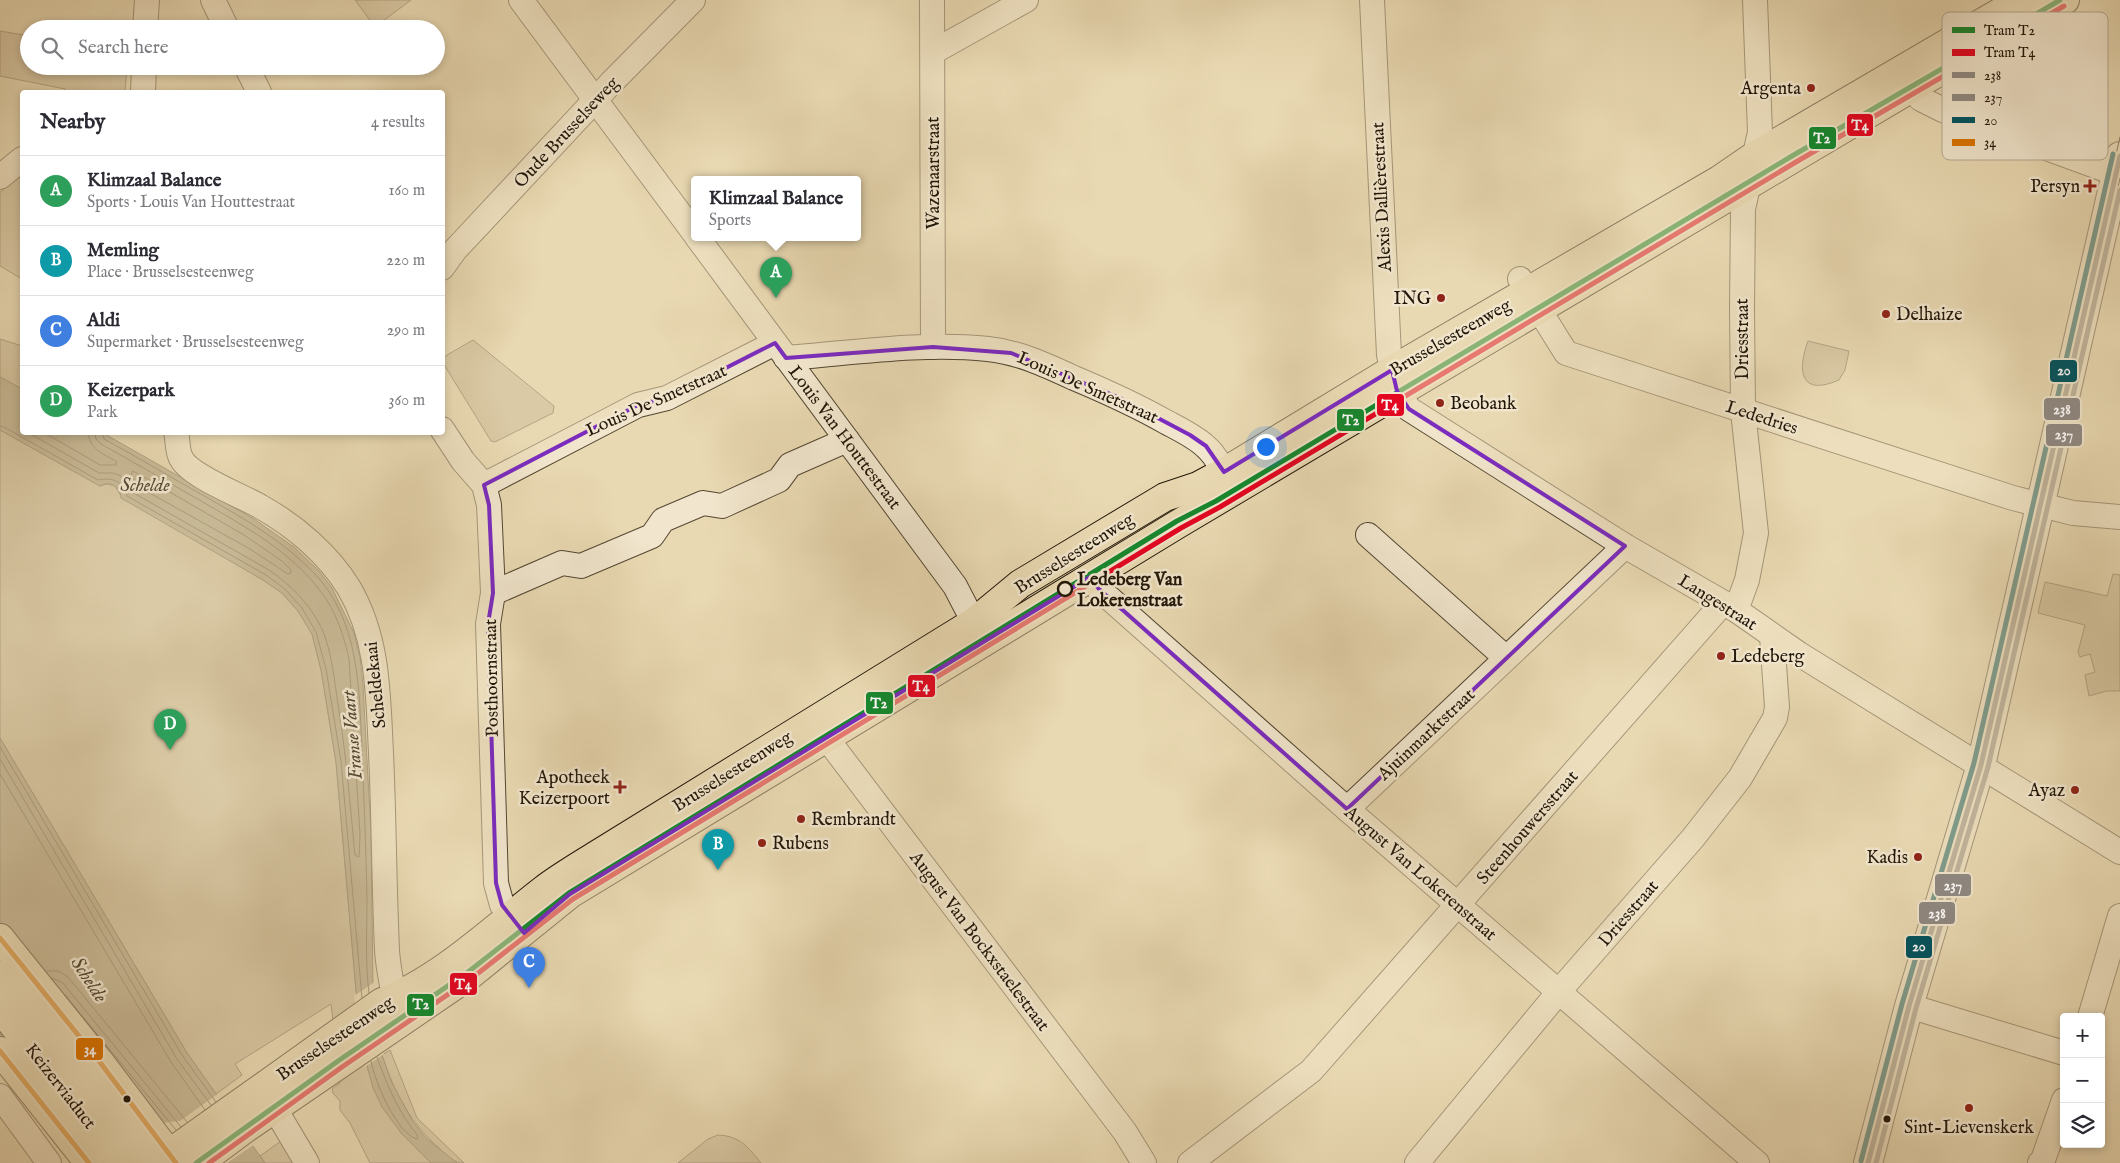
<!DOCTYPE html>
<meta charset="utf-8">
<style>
body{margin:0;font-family:"IM FELL English",serif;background:#f2f2f3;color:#2b2b33}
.controls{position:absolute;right:15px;bottom:15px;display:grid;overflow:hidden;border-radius:5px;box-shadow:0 2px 8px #0003}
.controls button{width:45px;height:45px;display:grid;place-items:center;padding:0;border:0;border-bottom:1px solid #e1e1e2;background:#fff;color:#2b2b33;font:25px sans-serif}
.you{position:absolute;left:1265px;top:446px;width:18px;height:18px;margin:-12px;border:4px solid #fff;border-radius:50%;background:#1a73e8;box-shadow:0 0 0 8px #1a73e833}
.badge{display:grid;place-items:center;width:32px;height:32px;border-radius:50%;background:#db2777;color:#fff;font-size:16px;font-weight:700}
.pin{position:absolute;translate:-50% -41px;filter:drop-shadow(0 1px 2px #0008)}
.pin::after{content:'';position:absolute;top:26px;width:18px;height:15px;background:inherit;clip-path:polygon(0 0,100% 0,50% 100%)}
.popup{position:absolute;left:691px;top:176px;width:170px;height:65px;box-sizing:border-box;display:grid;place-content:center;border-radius:5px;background:#fff;filter:drop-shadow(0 1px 4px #0005);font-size:16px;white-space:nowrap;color:#7c7c81}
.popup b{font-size:19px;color:#2b2b33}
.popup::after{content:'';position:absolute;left:50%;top:100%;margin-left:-10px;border:10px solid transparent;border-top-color:#fff}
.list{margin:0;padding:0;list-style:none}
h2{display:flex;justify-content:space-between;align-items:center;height:65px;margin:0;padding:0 20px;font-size:21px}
h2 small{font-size:16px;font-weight:400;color:#7c7c81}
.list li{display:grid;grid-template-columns:32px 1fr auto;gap:15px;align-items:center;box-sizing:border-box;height:70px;padding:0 20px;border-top:1px solid #e1e1e2}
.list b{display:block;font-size:19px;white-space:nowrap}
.list p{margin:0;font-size:16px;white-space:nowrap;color:#7c7c81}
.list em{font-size:16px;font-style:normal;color:#7c7c81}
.icon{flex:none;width:28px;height:28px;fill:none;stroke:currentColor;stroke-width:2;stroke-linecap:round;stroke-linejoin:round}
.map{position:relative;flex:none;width:2120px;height:1163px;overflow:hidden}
.search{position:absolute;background:#fff;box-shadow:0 2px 8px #0003;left:20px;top:20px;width:425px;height:55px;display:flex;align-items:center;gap:12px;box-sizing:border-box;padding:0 18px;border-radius:28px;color:#7c7c81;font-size:19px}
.panel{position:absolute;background:#fff;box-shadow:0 2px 8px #0003;left:20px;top:90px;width:425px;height:345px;border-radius:5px}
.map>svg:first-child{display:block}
.green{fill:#c7b895;stroke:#74674e}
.water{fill:#a59778;stroke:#70634b}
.pier{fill:#e9d9b2}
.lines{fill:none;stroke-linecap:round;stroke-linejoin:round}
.shore{stroke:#635640;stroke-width:1}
.minor-casing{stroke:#534732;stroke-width:26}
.tertiary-casing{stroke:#534732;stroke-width:30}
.primary-casing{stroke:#211608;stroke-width:30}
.trunk-casing{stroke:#211608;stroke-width:30}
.minor{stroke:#f1e6cd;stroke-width:24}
.tertiary{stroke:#f1e6cd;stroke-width:28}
.primary{stroke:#e9d9b2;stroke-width:28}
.trunk{stroke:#e9d9b2;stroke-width:28}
.tram{stroke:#211608;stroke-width:1}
.bus-1-casing{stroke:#f1e6cd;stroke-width:9}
.bus-2-casing{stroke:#f1e6cd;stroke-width:9}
.bus-3-casing{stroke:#f1e6cd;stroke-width:9}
.bus-4-casing{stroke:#f1e6cd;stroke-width:9}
.bus-1{stroke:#908a84;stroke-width:5}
.bus-2{stroke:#908a84;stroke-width:5}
.bus-3{stroke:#005460;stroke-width:5}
.bus-4{stroke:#da7301;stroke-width:5}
.tram-1-casing{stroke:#f1e6cd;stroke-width:9}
.tram-2-casing{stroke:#f1e6cd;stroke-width:9}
.tram-1{stroke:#15882e;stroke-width:5}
.tram-2{stroke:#e40521;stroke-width:5}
.marked{fill:none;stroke:#7b2cbf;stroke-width:4;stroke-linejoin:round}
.poi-dot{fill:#8f2418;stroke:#f1e6cd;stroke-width:2}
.stop-dot{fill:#f1e6cd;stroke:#211608;stroke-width:2.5}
.bus-dot{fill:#211608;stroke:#f1e6cd;stroke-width:2}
.labels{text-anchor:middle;stroke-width:5;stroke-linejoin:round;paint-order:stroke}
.poi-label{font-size:18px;fill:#211608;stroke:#f1e6cd;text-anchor:end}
.street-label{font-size:18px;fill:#211608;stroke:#f1e6cd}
.stop-label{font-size:18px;font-weight:bold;fill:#211608;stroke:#f1e6cd;text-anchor:start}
.water-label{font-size:19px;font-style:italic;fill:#564a35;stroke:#f1e6cd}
.key{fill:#f1e6cd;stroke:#b3a892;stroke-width:1}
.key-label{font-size:14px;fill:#211608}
.line-badge{stroke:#f1e6cd;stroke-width:2}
.badge-label{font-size:14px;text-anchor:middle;font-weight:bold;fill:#fff}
</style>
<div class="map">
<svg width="2120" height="1163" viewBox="0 0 2120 1163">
<rect width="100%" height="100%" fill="#e9d9b2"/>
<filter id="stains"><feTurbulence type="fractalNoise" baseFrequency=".004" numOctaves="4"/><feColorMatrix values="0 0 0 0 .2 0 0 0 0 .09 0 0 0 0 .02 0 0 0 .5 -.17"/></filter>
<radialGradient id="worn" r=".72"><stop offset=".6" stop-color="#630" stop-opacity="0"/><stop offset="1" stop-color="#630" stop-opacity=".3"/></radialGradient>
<!-- green -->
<g class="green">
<path d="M355,0H411L375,27Z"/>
<path d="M0,31L29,36V66L127,67L125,92H65V89L0,76Z"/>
<path d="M22,175V279L0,266V192Z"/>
<path d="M0,339L22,346V389L0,377Z"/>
<path d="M473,340L554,406L553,413L495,442L491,441L443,363V358L447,355Z"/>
<path d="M1808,341L1849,351L1845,370L1839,380C1800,397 1797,371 1808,341Z"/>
<path d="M0,430L100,486L107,484L115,486L121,496L263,580L282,593L298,611L312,634L321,670L336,762L356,990L368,1070L401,1133L431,1163H370L350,1123L340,1110V1101L333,1093L332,1089L340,1083L331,1004L235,1064L242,1075L216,1094L187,1053L0,738Z"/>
<path d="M2113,574L2120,575V691H2107L2089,696L2085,675L2095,672L2090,654L2080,657L2078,652L2085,625L2038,613L2045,582L2107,596Z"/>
<path d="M390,1050L417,1118L464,1163C454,1163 448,1157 441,1150C410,1123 395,1094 382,1055Z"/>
<path d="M718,1135C740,1136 748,1147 761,1163H678L708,1139Z"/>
<path d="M281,1141L296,1163H265L260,1156Z"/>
</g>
<!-- water -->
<g class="water">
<path d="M0,377L22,389V432L103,433L254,519L294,547L319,571L332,588L354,633L360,657L363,685L371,834L373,986L382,1055L391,1081L413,1122L426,1138L457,1163H431L401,1133L382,1107L373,1088L368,1070L356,990L336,762L321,670L312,634L298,611L282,593L263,580L121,498C120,486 110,480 100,486L0,430Z"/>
<path d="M0,738L187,1053L265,1163H193L170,1131L54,989L0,1038Z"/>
</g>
<!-- pier -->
<g class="pier">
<path d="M376,981L384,1054L365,1067L354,996Z"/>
<path d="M219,1093L255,1144L227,1163H190L161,1123L180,1121Z"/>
</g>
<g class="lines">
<!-- shore -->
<g class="shore">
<path d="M0,426L4,427L98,480C113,477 122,481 127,496L266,575L285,589L302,608L316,632L326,669L341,761L362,998"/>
<path d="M27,432L99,473H113L121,476L127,482L132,492L269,570C292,586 310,604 322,629C332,652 334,679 338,704C346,754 350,804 355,855L359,857L360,835L349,659C344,636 336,611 321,592C291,551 244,526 201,501C168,482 135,463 101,444L96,439L95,432"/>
<path d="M43,432L100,465H116V461C103,454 89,449 88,432"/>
<path d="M102,432L104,439C139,458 172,478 206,497C245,519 283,541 314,573C360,621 359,689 362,751C364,800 366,849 367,898C367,929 365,962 369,993"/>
<path d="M135,472L244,535L282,561L291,570V573L288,574L250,549L139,487L131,475L132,472Z"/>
<path d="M0,747L182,1055L216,1102"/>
<path d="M0,759L177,1059L211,1105"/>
<path d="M0,774L171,1062L205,1110"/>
<path d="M46,971H58L68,977L187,1122"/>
<path d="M51,978L62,982L181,1127"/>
<path d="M65,995L176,1130"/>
<path d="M371,1061C374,1080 397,1134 417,1139L418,1136C398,1112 387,1085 377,1057"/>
</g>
<defs>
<g id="minor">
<path d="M213,0L227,29"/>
<path d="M521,0L695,234"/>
<path d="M932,0L933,347"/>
<path d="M1372,0L1389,355L1397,391L1409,409L1625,546L1736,610L1799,654L2120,852"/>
<path d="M145,29L147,0"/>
<path d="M933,52L1026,0"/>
<path d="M246,66L259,92"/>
<path d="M1910,89L1921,99L1943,110L2120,175"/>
<path d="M143,92L144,66"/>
<path d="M0,177L22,159"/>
<path d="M697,237L955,586L982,638"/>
<path d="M442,268L455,250L611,83L693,0"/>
<path d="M1520,279L1566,353L2013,498L2073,513L2120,517"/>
<path d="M786,358C853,353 921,342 988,349C1018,352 1046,365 1074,378C1105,391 1136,405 1166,422C1179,429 1194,436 1205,446C1218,457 1224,473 1229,488"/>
<path d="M442,429L463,461L484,485L489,505L493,593L488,624L496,883L502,905L522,930"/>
<path d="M176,432C178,440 177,451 181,458C189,476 243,496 261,507C295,526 328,554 349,588C379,639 378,696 381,753C384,818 384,884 387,950C388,971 394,992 397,1013"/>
<path d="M484,485L638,405L667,398L775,343"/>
<path d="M1368,535L1506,658"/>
<path d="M1090,577L1099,589L1347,809L1757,1163"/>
<path d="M493,593L562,563L581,566L652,536L663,520L703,503L722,506L779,480L790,465L847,440"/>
<path d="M1736,610L1747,580L1756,533L1743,411L1742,307L1743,209L1760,132L1755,0"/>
<path d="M818,722L831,744L1125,1132L1144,1163"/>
<path d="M1347,809L1625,546"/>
<path d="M1909,1006L2064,1053"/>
<path d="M2090,1017L2120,916"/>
<path d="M0,1096L49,1163"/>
<path d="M275,1109L307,1163"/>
<path d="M1190,1163L1311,1071L1723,603"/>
<path d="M1417,1163L1567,982L1693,838L1740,778L1775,718L1777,707L1772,636"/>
<path d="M2040,1163L2043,1160L2064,1100"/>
</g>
<path id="tertiary" d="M1868,1163L1909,1006L1981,765L2120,156"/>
<g id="primary">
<path d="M0,938L99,1061L176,1163"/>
<path d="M0,1051L89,1163"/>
<path d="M160,1160L382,1002C440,980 494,928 543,890C560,877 579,866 598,854L974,622L1020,584L1165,497L1198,486L1224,472L1392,370L1719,180L1754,156L2021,0"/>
<path d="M199,1163L246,1128L470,975L570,894L1178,524L2036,14L2065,0"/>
</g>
<g id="trunk">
<path d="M0,975L145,1163"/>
<path d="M0,1008L121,1163"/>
</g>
</defs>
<!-- minor casing -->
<use href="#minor" class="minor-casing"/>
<!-- tertiary casing -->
<use href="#tertiary" class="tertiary-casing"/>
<!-- primary casing -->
<use href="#primary" class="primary-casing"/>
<!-- trunk casing -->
<use href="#trunk" class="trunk-casing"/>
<!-- minor -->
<use href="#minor" class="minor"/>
<!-- tertiary -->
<use href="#tertiary" class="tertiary"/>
<!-- primary -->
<use href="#primary" class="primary"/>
<!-- trunk -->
<use href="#trunk" class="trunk"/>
<!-- tram -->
<g class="tram">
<path d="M1864,1163L1895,1038L1970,789L2120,137"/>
<path d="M1874,1163L1914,1007L1986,768L2120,178"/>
</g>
<defs>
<path id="bus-1" d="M1868,1163L1909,1006L1981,765L2120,156"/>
<path id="bus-2" d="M1876,1163L1916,1008L1988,767L2120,190"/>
<path id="bus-3" d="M1861,1161L1902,1004L1974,763L2113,154"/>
<g id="bus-4">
<path d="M0,938L99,1061L176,1163"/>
<path d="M0,1051L89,1163"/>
</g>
</defs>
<!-- bus-1 casing -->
<use href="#bus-1" class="bus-1-casing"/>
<!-- bus-2 casing -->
<use href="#bus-2" class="bus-2-casing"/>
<!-- bus-3 casing -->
<use href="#bus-3" class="bus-3-casing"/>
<!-- bus-4 casing -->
<use href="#bus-4" class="bus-4-casing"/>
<!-- bus-1 -->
<use href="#bus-1" class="bus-1"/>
<!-- bus-2 -->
<use href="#bus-2" class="bus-2"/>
<!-- bus-3 -->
<use href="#bus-3" class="bus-3"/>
<!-- bus-4 -->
<use href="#bus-4" class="bus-4"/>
<defs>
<path id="tram-1" d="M196,1163L338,1061L468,972L569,893L1177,521L1216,501L1792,156L2060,0"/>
<path id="tram-2" d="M209,1163L342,1067L472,978L573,899L1181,528L1220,507L1796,162L2064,6"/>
</defs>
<!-- tram-1 casing -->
<use href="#tram-1" class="tram-1-casing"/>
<!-- tram-2 casing -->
<use href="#tram-2" class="tram-2-casing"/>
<!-- tram-1 -->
<use href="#tram-1" class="tram-1"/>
<!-- tram-2 -->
<use href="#tram-2" class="tram-2"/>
</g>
<!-- marked area -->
<path d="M0 0H2120V1163H0ZM775,343L786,358L933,347L1011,353L1120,398L1190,435L1206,446L1224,472L1392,370L1397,391L1409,409L1625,546L1347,809L1099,589L1090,577L570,894L524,933L502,905L496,883L488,624L493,593L489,505L484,485L638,405L667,398Z" fill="#e9d9b2" fill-opacity=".55" fill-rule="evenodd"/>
<path class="marked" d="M775,343L786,358L933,347L1011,353L1120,398L1190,435L1206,446L1224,472L1392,370L1397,391L1409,409L1625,546L1347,809L1099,589L1090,577L570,894L524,933L502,905L496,883L488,624L493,593L489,505L484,485L638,405L667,398Z"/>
<!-- markers -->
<g class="poi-dot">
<circle cx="1811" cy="88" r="5"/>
<path d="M2087.5 178.5h5v5h5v5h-5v5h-5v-5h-5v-5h5z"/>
<circle cx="1441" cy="298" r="5"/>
<circle cx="1886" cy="314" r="5"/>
<circle cx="1440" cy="403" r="5"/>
<circle cx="1721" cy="656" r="5"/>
<path d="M617.5 779.5h5v5h5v5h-5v5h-5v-5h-5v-5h5z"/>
<circle cx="2075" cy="790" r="5"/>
<circle cx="801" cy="819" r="5"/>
<circle cx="762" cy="843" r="5"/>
<circle cx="1918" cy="857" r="5"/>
<circle cx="1969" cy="1108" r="5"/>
</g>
<circle class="stop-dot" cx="1065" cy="589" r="7"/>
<g class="bus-dot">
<circle cx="127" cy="1099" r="4.5"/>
<circle cx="1887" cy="1119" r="4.5"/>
</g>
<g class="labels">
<!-- poi labels -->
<g class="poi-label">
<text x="1801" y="94">Argenta</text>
<text x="2080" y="192">Persyn</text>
<text x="1431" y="304">ING</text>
<text x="1896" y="320" text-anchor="start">Delhaize</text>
<text x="1450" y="409" text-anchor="start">Beobank</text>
<text x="1731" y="662" text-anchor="start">Ledeberg</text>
<text x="610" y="783">Apotheek<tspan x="610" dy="21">Keizerpoort</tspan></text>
<text x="2065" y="796">Ayaz</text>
<text x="811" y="825" text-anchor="start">Rembrandt</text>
<text x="772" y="849" text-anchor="start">Rubens</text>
<text x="1908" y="863">Kadis</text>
<text x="1969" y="1133" text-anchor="middle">Sint-Lievenskerk</text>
</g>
<!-- street labels -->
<g class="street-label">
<text transform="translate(566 132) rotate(-47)" y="6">Oude Brusselseweg</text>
<text transform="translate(933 173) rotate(-90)" y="6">Wazenaarstraat</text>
<text transform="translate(1381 197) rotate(-93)" y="6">Alexis Dallièrestraat</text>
<text transform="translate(1450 337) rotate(-30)" y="6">Brusselsesteenweg</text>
<text transform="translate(1742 339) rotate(-90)" y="6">Driesstraat</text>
<text transform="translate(1088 387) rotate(24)" y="6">Louis De Smetstraat</text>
<text transform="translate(656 400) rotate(-24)" y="6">Louis De Smetstraat</text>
<text transform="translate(1762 417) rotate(18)" y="6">Lededries</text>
<text transform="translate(845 437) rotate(53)" y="6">Louis Van Houttestraat</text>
<text transform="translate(1074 553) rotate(-32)" y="6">Brusselsesteenweg</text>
<text transform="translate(1718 602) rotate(32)" y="6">Langestraat</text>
<text transform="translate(491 678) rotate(-91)" y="6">Posthoornstraat</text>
<text transform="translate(375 685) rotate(-96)" y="6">Scheldekaai</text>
<text transform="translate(1426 734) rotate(-43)" y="6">Ajuinmarktstraat</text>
<text transform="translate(732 771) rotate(-32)" y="6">Brusselsesteenweg</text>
<text transform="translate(1527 827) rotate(-49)" y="6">Steenhouwersstraat</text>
<text transform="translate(1421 873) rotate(41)" y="6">August Van Lokerenstraat</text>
<text transform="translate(1628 913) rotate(-49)" y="6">Driesstraat</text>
<text transform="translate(980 941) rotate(53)" y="6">August Van Bockxstaelestraat</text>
<text transform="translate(335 1038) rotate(-34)" y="6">Brusselsesteenweg</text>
<text transform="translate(61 1086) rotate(52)" y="6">Keizerviaduct</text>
</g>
<!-- stop labels -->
<g class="stop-label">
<text x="1077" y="585">Ledeberg Van<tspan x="1077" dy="21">Lokerenstraat</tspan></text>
</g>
<!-- water labels -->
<g class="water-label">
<text x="145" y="491">Schelde</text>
<text transform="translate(351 735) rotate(-95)" y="7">Franse Vaart</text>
<text transform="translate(90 979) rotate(57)" y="7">Schelde</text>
</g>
</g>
<!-- legend -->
<rect x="1942" y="12" width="166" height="148" rx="8" class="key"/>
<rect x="1952" y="27" width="23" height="6" fill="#15882e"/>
<rect x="1952" y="49" width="23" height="7" fill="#e40521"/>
<rect x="1952" y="72" width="23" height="6" fill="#908a84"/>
<rect x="1952" y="94" width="23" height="7" fill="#908a84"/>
<rect x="1952" y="117" width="23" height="6" fill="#005460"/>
<rect x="1952" y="139" width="23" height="7" fill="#da7301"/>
<g class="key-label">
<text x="1984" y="35">Tram T2</text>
<text x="1984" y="57">Tram T4</text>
<text x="1984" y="80">238</text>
<text x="1984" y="102">237</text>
<text x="1984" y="125">20</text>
<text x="1984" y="147">34</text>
</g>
<g class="line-badge">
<rect x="1846" y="113" width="28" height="24" rx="5" fill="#e40521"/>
<rect x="1808" y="126" width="29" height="24" rx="5" fill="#15882e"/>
<rect x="2049" y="359" width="29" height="24" rx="5" fill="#005460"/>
<rect x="1376" y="393" width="29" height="24" rx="5" fill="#e40521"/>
<rect x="2043" y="397" width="38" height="24" rx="5" fill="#908a84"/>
<rect x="1336" y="408" width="29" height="24" rx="5" fill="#15882e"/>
<rect x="2045" y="423" width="38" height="24" rx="5" fill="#908a84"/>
<rect x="907" y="674" width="29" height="24" rx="5" fill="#e40521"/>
<rect x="865" y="691" width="29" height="24" rx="5" fill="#15882e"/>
<rect x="1934" y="873" width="38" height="24" rx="5" fill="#908a84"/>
<rect x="1918" y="901" width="38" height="24" rx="5" fill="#908a84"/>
<rect x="1905" y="935" width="28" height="24" rx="5" fill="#005460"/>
<rect x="449" y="972" width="29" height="24" rx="5" fill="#e40521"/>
<rect x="406" y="993" width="29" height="24" rx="5" fill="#15882e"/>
<rect x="75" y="1037" width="29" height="24" rx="5" fill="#da7301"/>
</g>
<g class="badge-label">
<text x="1860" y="130">T4</text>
<text x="1822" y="143">T2</text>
<text x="2064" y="375">20</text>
<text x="1390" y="410">T4</text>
<text x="2062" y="414">238</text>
<text x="1351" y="425">T2</text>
<text x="2064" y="439">237</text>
<text x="921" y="691">T4</text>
<text x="879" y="708">T2</text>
<text x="1953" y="890">237</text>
<text x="1937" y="918">238</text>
<text x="1919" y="951">20</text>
<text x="463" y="989">T4</text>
<text x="421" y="1009">T2</text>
<text x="90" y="1054">34</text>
</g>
<rect width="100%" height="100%" filter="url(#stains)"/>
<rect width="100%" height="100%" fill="url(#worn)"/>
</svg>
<div class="controls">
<button>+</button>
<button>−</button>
<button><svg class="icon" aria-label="layers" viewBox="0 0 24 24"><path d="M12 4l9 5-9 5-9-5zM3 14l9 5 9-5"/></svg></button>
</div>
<div class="you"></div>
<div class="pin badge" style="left:776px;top:298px;background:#2e9e5b">A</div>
<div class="popup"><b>Klimzaal Balance</b>Sports</div>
<div class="pin badge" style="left:718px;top:870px;background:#0f9aa8">B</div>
<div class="pin badge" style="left:529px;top:988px;background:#3f7fe0">C</div>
<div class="pin badge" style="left:170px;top:750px;background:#2e9e5b">D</div>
<div class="search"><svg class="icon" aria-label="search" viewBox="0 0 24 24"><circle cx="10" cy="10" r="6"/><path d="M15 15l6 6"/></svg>Search here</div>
<section class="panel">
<h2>Nearby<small>4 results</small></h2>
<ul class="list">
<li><span class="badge" style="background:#2e9e5b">A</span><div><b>Klimzaal Balance</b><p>Sports · Louis Van Houttestraat</p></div><em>160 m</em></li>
<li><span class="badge" style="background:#0f9aa8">B</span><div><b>Memling</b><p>Place · Brusselsesteenweg</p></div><em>220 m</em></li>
<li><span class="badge" style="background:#3f7fe0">C</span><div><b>Aldi</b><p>Supermarket · Brusselsesteenweg</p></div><em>290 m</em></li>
<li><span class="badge" style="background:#2e9e5b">D</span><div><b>Keizerpark</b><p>Park</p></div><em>360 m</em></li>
</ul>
</section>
</div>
